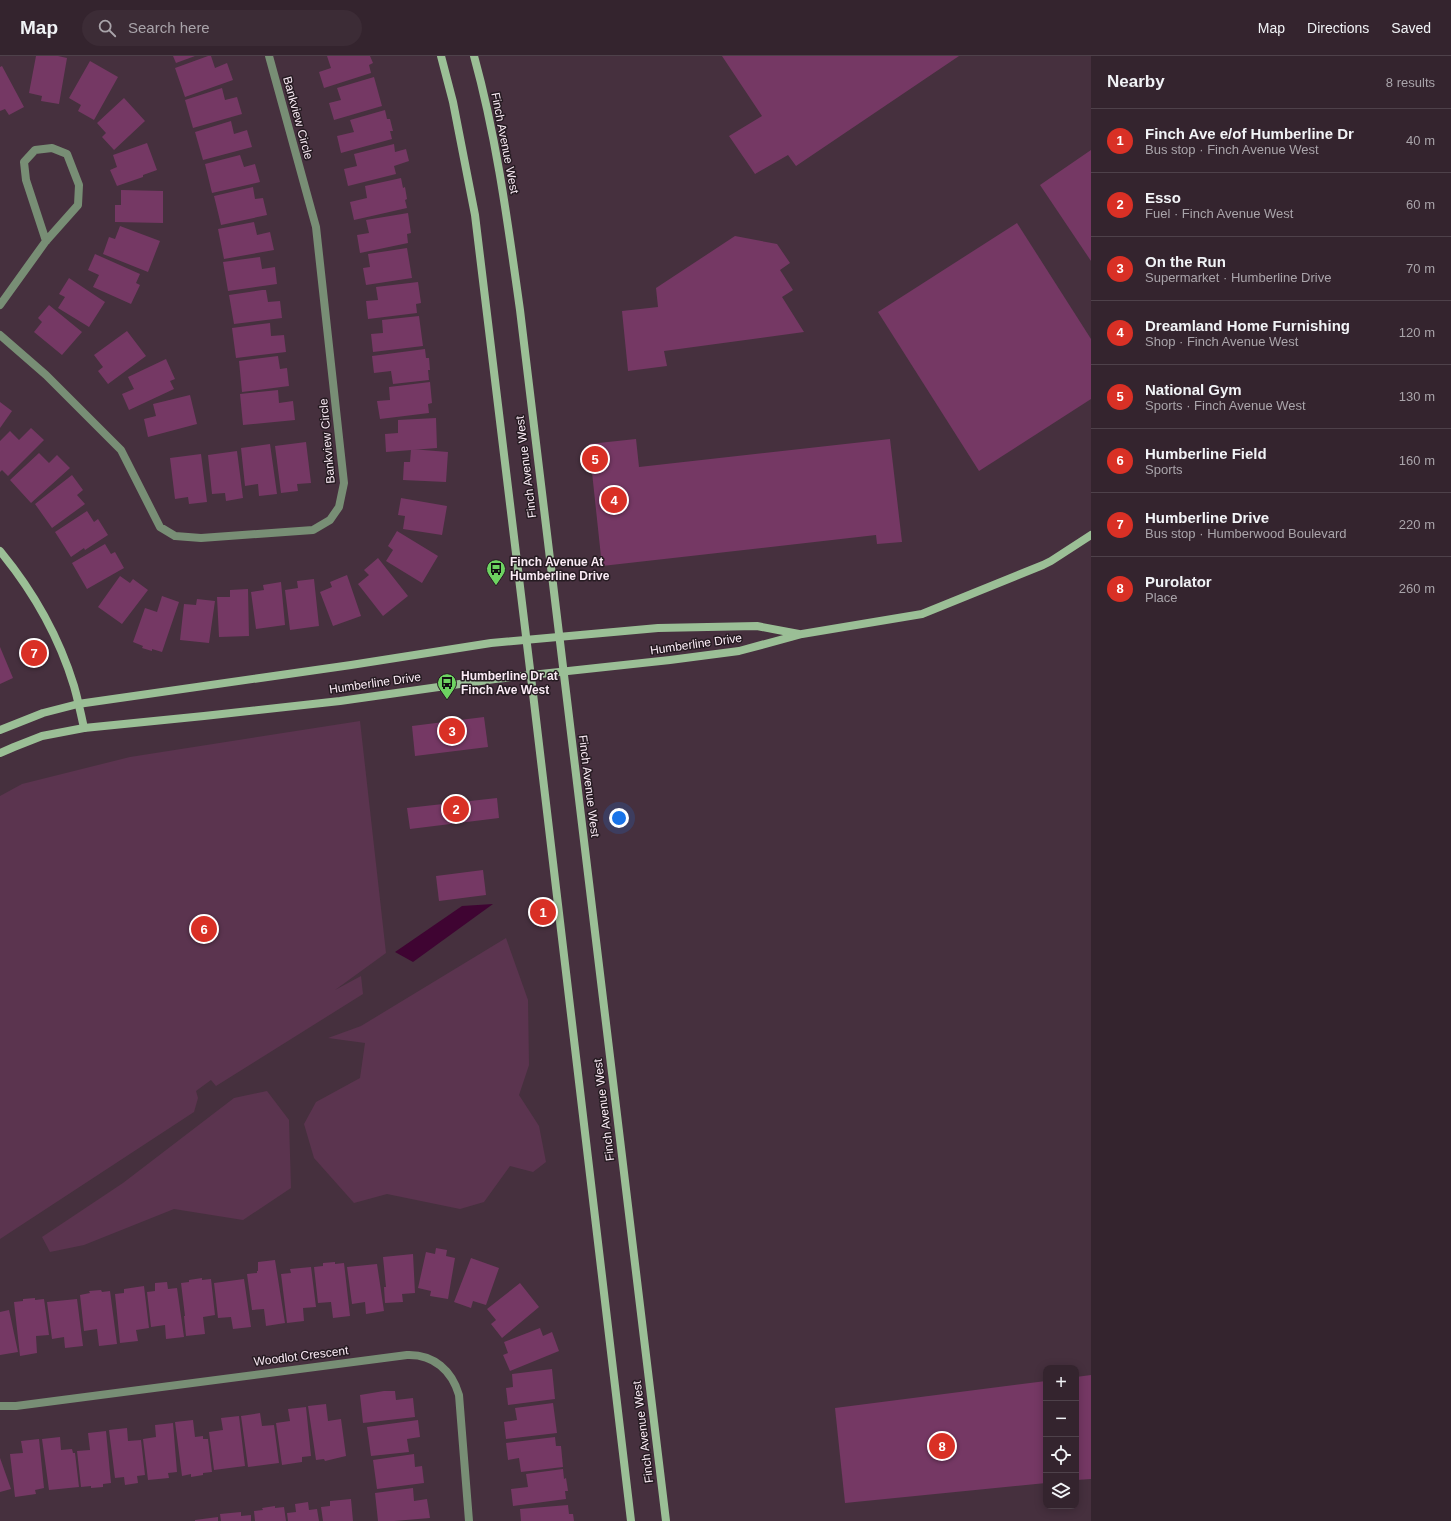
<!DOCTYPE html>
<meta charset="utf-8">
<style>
body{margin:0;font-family:Arial,sans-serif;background:#3c2c36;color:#f1f3f6}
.controls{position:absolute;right:12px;bottom:12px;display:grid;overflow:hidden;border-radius:8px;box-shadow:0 2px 10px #0003}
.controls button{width:36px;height:36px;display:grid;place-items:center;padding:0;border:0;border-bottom:1px solid #4e414a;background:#34242e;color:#f1f3f6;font:20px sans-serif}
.you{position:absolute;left:619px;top:762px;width:14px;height:14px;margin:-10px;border:3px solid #fff;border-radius:50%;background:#1a73e8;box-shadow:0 0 0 6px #1a73e833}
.badge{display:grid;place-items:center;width:26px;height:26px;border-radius:50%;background:#d93025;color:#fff;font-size:13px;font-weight:700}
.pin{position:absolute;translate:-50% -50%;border:2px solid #fff;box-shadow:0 1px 4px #0006}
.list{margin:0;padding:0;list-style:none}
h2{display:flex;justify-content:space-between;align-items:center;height:52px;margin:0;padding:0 16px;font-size:17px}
h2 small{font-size:13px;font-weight:400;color:#a9a4aa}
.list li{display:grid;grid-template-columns:26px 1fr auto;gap:12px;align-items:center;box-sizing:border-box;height:64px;padding:0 16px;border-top:1px solid #4e414a}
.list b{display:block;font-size:15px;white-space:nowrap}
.list p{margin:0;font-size:13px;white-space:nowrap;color:#a9a4aa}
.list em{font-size:13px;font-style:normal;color:#a9a4aa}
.icon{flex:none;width:22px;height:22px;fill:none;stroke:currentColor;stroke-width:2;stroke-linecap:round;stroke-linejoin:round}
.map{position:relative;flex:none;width:1091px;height:1465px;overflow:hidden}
header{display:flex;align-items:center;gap:24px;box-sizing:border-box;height:56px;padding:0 20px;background:#34242e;border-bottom:1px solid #4e414a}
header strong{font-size:19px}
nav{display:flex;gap:22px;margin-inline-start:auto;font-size:14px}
.search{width:280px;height:36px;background:#3c2c36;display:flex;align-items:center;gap:10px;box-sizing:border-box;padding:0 14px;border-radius:22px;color:#a9a4aa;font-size:15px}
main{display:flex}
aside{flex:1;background:#34242e}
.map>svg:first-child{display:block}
.green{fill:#5b344f}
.water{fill:#3f0432}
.building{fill:#753864}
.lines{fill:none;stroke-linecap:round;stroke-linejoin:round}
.street{stroke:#788e75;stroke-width:8}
.secondary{stroke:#9bbf96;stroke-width:8}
.labels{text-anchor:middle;stroke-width:3;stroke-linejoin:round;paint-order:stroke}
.street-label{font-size:12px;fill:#faebf5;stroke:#261b22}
.poi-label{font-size:12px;font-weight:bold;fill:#faebf5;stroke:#261b22;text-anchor:start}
</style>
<header>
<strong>Map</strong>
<div class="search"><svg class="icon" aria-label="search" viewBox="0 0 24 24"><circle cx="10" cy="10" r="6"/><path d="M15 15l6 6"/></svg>Search here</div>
<nav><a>Map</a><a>Directions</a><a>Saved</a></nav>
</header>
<main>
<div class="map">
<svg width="1091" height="1465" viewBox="0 0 1091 1465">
<rect width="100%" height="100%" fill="#46303e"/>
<!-- green -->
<g class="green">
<path d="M360,665L386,897L335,934L361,920L363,938L216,1030L211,1024L196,1035L198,1042L194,1056L0,1183V740L22,728L130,701Z"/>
<path d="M506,882L528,944L529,1009L519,1039L539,1070L546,1106L533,1116L510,1110L484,1146L460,1153L387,1138L354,1147L314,1102L304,1068L316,1046L360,1022L365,987L328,982L361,970Z"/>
<path d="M267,1035L289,1064L291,1132L243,1164L174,1153L84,1189L50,1196L42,1181L123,1127L234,1042Z"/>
</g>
<!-- water -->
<path class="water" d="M493,848L413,906L395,896L462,850Z"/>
<!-- building -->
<g class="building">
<path d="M36,0H58L67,2L59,48L41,45L42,40L29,37Z"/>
<path d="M173,0H195L176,7Z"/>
<path d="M208,0H211L215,12L227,7L233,24L185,41L175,12Z"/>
<path d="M327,0H370L373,7L369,9L371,17L324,32L319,16L331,12Z"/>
<path d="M722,0H959L796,110L788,99L755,118L729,80L762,60Z"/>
<path d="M90,5L118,21L94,64L78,55L81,49L69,42Z"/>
<path d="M2,10L24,51L9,59L5,53L0,55V11Z"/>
<path d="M374,21L382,50L334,64L329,47L341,44L337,32Z"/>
<path d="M222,32L225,44L237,41L242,58L193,72L185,44Z"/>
<path d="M124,42L145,65L114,94L102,81L106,77L97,67Z"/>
<path d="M385,54L387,63H390L393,75H390L392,83L341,97L337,80L354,76L350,64Z"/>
<path d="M231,65L234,78L247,74L252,91L203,104L195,76Z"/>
<path d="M147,87L157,114L143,119V121L117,130L110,114L117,111L113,99Z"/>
<path d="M394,88L395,96L406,93L409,105L394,110L396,118L348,130L344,113L357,110L354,98Z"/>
<path d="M1091,94V205L1040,129Z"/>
<path d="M240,99L244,111L255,108L260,126L212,137L205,108Z"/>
<path d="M401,122L403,132L405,131L407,143L405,144L407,152L354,164L350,146L367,142L365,130Z"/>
<path d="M253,131L255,143L263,142L267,159L221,169L214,140Z"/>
<path d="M121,134L163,135V167L115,166V149H121Z"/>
<path d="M408,157L411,177L407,178L408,187L360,197L357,179L369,177L366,164Z"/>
<path d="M254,166L257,179L270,176L274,194L224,203L218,173Z"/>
<path d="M1017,167L1091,283V343L979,415L878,256Z"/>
<path d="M120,170L160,185L148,216L103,198L109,181L115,183Z"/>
<path d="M735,180L777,188L790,207L780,214L793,234L782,241L804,276L664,295L667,310L628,315L622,255L658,251L656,232Z"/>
<path d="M407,192L412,222L366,229L363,212L370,211L368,198Z"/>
<path d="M95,198L140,218L136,227L140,229L131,248L93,231L99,219L88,214Z"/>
<path d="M260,201L262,213L275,211L277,228L228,235L223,206Z"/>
<path d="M69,222L105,246L89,271L58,252L65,241L59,238Z"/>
<path d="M418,226L421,247L416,248L417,257L368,263L366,245L378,244L376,231Z"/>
<path d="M262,234H266L268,246L280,245L282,262L234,268L229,239Z"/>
<path d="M49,249L82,276L62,299L34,276L42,266L38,262Z"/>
<path d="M419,260L423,290L373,296L371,278L383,277L382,264Z"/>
<path d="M270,267L271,280L284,279L286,296L236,302L232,272Z"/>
<path d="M127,275L146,300L108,328L98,315L103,311L94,299Z"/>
<path d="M425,293L426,302H429L430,314H428L429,324L393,328L391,315L374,317L372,300Z"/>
<path d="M278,300L280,313L287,312L289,330L242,336L239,305Z"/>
<path d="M166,303L175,323L170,325L174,333L129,354L122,338L134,333L128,321Z"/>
<path d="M430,326L432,347L428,348L429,357L380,363L377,345L390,344L389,331Z"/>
<path d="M278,334L279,347L293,345L295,364L243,369L240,338Z"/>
<path d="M190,339L197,368L148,381L144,363L156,360L153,348Z"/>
<path d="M0,346L12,355L0,372Z"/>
<path d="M436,362L437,392L386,396L385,378L398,377V364Z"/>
<path d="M31,372L44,384L8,420L2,414L0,416V385L10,375L19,384Z"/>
<path d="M636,383L639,411L890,383L902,486L877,488L876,479L602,510L589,388Z"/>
<path d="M306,386L311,427L297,428L298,435L281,437L275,390Z"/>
<path d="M270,388L277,438L259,440L258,428L245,430L241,392Z"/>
<path d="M411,393L448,396L446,426L403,424L404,406H410Z"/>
<path d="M237,395L243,442L226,445L225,437L212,438L208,399Z"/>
<path d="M39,397L49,407L57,399L70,412L31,447L10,424Z"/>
<path d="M201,398L207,446L189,448L188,441L175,443L170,402Z"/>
<path d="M72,419L83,434L77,439L85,448L52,472L35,448Z"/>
<path d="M401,442L447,450L442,479L403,473L405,460L398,459Z"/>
<path d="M87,455L94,466L98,463L108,479L85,494L84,492L71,501L55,476Z"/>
<path d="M397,475L438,500L422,527L386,505L393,494L388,490Z"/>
<path d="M105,488L111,498L115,496L124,512L87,533L72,507Z"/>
<path d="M378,502L408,540L383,560L358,528L369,519L364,514Z"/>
<path d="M347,519L361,560L333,570L320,536L332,531L330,526Z"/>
<path d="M120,520L130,527L133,523L148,534L122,568L98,551Z"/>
<path d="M314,523L319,570L290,574L285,534L298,532L297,525Z"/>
<path d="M281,526L285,569L256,573L251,536L264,534L263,529Z"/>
<path d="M248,533L249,580L219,581L217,541H230V534Z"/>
<path d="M162,540L179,546L162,596L152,593V595L142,592L143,590L133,586L145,552L157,556Z"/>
<path d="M197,543L215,545L209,587L180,584L184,548L196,549Z"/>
<path d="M0,591L13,622L0,628Z"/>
<path d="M484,661L488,691L415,700L412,670Z"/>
<path d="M497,742L499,762L410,773L407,752Z"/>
<path d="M483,814L486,839L439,845L436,820Z"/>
<path d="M436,1192L447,1194L446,1200L455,1202L448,1243L430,1240L431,1235L418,1232L426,1196L435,1198Z"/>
<path d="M413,1198L415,1237L402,1238L403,1246L385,1247L384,1231H386L383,1201Z"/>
<path d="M471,1202L499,1212L486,1249L473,1245L471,1252L454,1246Z"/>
<path d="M275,1204L285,1267L266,1270L264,1253L252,1254L247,1218L257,1217V1215H258V1206Z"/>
<path d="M335,1206V1208L344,1207L350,1260L333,1262L331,1246L318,1247L314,1211L323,1210V1207Z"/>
<path d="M377,1208L384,1255L366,1258L365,1246L352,1248L347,1211Z"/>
<path d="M311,1211L316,1251L303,1252L304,1265L287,1267L281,1218L291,1217L290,1213Z"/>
<path d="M202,1222V1224L211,1223L215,1259L203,1261L205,1278L186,1280L184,1260H185L181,1227L189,1226V1224Z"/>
<path d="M244,1223L251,1271L233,1273L231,1261L218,1262L214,1227Z"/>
<path d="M167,1226L168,1233L177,1232L184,1281L166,1283L165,1269L151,1271L147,1236L155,1235V1227Z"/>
<path d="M520,1227L539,1251L502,1282L491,1268L496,1264L487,1253Z"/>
<path d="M144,1230L149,1272L136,1274L138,1285L120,1287L115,1238L124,1237V1233Z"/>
<path d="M101,1234L102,1236L110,1235L117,1288L99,1290L97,1273L84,1275L80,1239L90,1237L89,1235Z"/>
<path d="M35,1242V1244L44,1243L49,1279L36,1280L37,1297L20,1300L14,1246L23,1245V1243Z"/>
<path d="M77,1243L83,1290L65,1292L64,1281L52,1283L47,1246Z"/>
<path d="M9,1254L18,1296L0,1299V1256Z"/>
<path d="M540,1272L543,1280L552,1276L559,1295L510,1315L503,1299L508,1297L504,1286Z"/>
<path d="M552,1313L555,1343L508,1349L506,1332L513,1331L512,1318Z"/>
<path d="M1091,1319V1423L1076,1424V1321Z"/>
<path d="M1046,1325V1427L845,1447L835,1352Z"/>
<path d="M384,1335H395L396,1344L413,1342L415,1361L363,1367L360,1339Z"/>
<path d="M553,1347L557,1377L506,1383L504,1366L517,1364L515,1352Z"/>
<path d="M326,1348L328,1365L341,1363L346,1400L325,1405L324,1403L316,1404L308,1350Z"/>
<path d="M306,1351L311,1400L302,1401V1406L282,1409L276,1367L290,1365L288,1353Z"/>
<path d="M260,1357L262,1370L274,1369L279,1407L248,1411L241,1360Z"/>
<path d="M239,1360L245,1410L214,1414L209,1376L223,1374L221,1362Z"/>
<path d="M193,1364L195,1381L203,1380V1383H208L212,1416L203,1417V1419L191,1421V1418L182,1420L175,1366Z"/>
<path d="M418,1364L420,1381L407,1383L409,1396L371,1400L367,1371Z"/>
<path d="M173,1367L177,1416L168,1417L169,1422L148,1424L143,1383L156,1381L155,1369Z"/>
<path d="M127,1372L128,1385L141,1384L145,1419L137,1420L138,1427L125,1429L124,1421L115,1422L109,1374Z"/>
<path d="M106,1375L111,1427L103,1428V1431L91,1432V1430L81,1431L77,1395L90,1394L88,1377Z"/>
<path d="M60,1381L61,1394L72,1393L73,1397H75L79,1431L49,1434L42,1383Z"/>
<path d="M555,1381L556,1390H561L563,1411L521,1416L519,1402L508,1404L506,1387Z"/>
<path d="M39,1383L44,1432L35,1434L36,1438L15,1441L10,1398L23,1397L21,1385Z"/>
<path d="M414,1398L415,1411L422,1410L424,1427L377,1433L373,1404Z"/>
<path d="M0,1402L11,1433L0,1436Z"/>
<path d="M563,1413L564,1423L566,1422L568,1435H565L566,1443L513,1450L511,1433L528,1431L526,1418Z"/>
<path d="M413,1432L414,1445L427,1443L430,1462L394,1465H378L375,1437Z"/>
<path d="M351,1443L353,1465H323L321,1451L330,1450V1445Z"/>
<path d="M308,1446L309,1454L317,1453L319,1465H288L287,1457L296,1456L295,1448Z"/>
<path d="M568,1449L569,1458H573L574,1465H521L520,1453Z"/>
<path d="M275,1450V1452L284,1451L286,1465H255L254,1455L263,1454L262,1452Z"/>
<path d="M241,1456V1460L251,1459V1465H221L220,1458Z"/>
<path d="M218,1461V1465H195V1464Z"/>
</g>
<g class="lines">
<!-- street -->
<g class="street">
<path d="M0,249L46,185L78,149L79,129L67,98L52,92L35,94L24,106L26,124L46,185"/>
<path d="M0,279L46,319L121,394L160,471L175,480L201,482L313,474L330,464L339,451L344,427L316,171L269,0"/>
<path d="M0,1350H16L407,1299C434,1298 452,1315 459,1339L469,1465"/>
</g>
<!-- secondary -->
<g class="secondary">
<path d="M441,0L453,46L475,159L534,646L631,1465"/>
<path d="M474,0C497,83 508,169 520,254L666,1465"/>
<path d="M0,495C33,535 59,581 74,630C78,644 81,658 84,672"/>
<path d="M0,674L43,657L78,648L351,609L491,587L658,572L757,570L799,578"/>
<path d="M0,697L14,691L42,680L84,672L204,660L340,645L495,623L670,604L739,595L802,578L922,558L1043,509L1051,505L1091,479"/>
</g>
</g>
<!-- icons -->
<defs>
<symbol id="bus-pin" viewBox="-11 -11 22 30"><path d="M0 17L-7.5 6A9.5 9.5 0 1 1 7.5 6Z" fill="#6dd361" stroke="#261b22"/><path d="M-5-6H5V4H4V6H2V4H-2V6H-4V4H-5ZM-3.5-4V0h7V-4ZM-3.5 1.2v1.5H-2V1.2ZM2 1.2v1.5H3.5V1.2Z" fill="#111"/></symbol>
</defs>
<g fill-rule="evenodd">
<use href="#bus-pin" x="485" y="502" width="22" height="30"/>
<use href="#bus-pin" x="436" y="616" width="22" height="30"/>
</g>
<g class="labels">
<!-- street labels -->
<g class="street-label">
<text transform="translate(298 62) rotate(75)" y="4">Bankview Circle</text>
<text transform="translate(505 87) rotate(79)" y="4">Finch Avenue West</text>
<text transform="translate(327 385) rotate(-95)" y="4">Bankview Circle</text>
<text transform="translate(526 411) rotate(-97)" y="4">Finch Avenue West</text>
<text transform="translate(696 588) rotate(-8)" y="4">Humberline Drive</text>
<text transform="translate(375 627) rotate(-8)" y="4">Humberline Drive</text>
<text transform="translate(589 730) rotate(83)" y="4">Finch Avenue West</text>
<text transform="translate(604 1054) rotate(-97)" y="4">Finch Avenue West</text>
<text transform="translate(301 1300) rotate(-7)" y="4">Woodlot Crescent</text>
<text transform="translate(643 1376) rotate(-97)" y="4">Finch Avenue West</text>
</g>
<!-- poi labels -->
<g class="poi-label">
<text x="510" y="510">Finch Avenue At<tspan x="510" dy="14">Humberline Drive</tspan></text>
<text x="461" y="624">Humberline Dr at<tspan x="461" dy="14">Finch Ave West</tspan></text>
</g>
</g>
</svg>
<div class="controls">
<button>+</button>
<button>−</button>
<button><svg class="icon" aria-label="locate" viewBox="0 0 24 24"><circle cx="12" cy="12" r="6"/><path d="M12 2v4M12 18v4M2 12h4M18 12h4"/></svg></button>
<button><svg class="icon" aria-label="layers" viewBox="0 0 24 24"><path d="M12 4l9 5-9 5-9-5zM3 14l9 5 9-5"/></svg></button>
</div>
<div class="you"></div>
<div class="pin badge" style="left:543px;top:856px">1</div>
<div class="pin badge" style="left:456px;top:753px">2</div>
<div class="pin badge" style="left:452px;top:675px">3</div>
<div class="pin badge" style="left:614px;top:444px">4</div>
<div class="pin badge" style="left:595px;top:403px">5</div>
<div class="pin badge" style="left:204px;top:873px">6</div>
<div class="pin badge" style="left:34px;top:597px">7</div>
<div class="pin badge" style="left:942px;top:1390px">8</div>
</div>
<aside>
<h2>Nearby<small>8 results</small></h2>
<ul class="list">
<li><span class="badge">1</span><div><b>Finch Ave e/of Humberline Dr</b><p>Bus stop · Finch Avenue West</p></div><em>40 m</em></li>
<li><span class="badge">2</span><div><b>Esso</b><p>Fuel · Finch Avenue West</p></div><em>60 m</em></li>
<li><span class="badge">3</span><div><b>On the Run</b><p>Supermarket · Humberline Drive</p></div><em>70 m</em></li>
<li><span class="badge">4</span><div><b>Dreamland Home Furnishing</b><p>Shop · Finch Avenue West</p></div><em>120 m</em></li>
<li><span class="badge">5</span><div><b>National Gym</b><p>Sports · Finch Avenue West</p></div><em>130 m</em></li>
<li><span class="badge">6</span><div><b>Humberline Field</b><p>Sports</p></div><em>160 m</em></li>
<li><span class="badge">7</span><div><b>Humberline Drive</b><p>Bus stop · Humberwood Boulevard</p></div><em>220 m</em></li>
<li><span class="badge">8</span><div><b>Purolator</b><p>Place</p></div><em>260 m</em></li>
</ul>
</aside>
</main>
